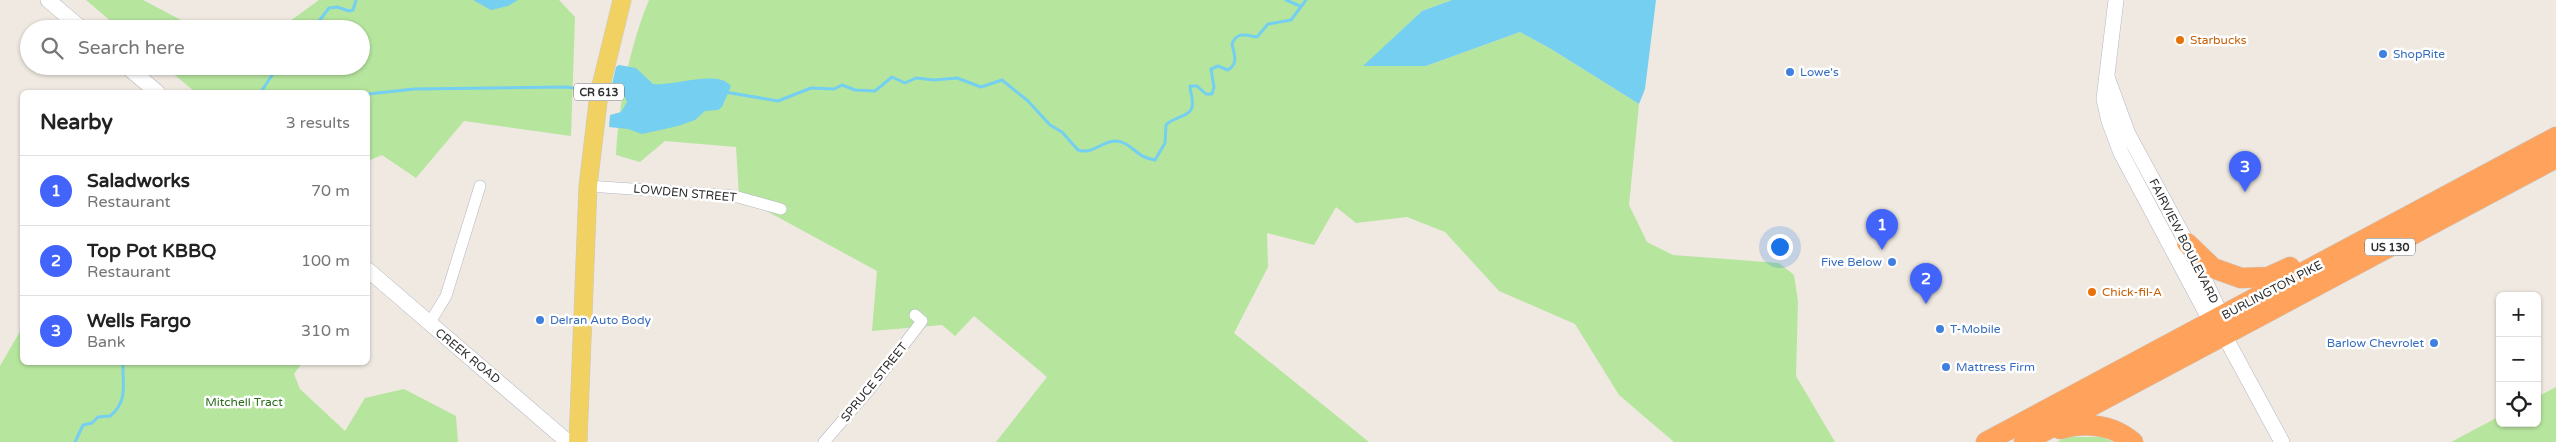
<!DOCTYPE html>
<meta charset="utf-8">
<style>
body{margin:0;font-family:"Varela Round",sans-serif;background:#f6f6f6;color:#222}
.controls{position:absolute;right:15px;bottom:15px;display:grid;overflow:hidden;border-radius:8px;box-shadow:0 1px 4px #0004}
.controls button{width:45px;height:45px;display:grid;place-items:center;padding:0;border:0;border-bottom:1px solid #e0e0e0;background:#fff;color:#222;font:25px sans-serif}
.you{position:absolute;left:1779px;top:246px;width:18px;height:18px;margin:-12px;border:4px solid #fff;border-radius:50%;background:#1a73e8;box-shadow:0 0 0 8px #1a73e833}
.badge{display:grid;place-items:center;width:32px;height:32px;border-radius:50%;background:#4264fb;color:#fff;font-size:16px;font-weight:700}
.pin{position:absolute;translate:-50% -41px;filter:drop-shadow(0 1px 2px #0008)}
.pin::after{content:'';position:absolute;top:26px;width:18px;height:15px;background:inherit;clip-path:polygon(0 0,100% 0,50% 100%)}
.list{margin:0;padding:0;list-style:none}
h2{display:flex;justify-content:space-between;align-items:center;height:65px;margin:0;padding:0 20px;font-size:21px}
h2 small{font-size:16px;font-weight:400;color:#767676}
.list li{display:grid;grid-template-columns:32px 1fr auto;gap:15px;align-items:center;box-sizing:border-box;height:70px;padding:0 20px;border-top:1px solid #e0e0e0}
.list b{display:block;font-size:19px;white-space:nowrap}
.list p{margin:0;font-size:16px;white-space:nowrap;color:#767676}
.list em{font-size:16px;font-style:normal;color:#767676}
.icon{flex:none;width:28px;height:28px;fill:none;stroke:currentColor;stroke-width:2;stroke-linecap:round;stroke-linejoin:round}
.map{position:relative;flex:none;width:2556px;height:442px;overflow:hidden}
.search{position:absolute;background:#fff;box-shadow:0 1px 4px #0004;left:20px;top:20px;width:350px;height:55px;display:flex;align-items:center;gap:12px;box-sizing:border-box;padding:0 18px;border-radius:28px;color:#767676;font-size:19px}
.panel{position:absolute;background:#fff;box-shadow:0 1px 4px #0004;left:20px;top:90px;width:350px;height:275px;border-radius:8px}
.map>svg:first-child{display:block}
.green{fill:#b6e59e}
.water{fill:#75cff0}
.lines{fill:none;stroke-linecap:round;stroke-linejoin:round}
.stream{stroke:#75cff0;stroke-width:3}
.street-casing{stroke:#b4b7c1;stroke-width:12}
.secondary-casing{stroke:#b4b7c1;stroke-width:16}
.primary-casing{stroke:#c9c9c9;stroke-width:19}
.highway-casing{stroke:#c9c9c9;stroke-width:21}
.street{stroke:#fff;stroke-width:11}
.secondary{stroke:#fff;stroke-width:15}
.primary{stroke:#f2d163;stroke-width:18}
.highway{stroke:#ffa35c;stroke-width:20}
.food-dot{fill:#e8710a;stroke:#fff;stroke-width:2}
.shop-dot{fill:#3f7fe0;stroke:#fff;stroke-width:2}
.labels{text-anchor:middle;stroke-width:5;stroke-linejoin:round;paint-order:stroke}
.shield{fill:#fff;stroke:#6d6d6d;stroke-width:1}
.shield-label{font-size:11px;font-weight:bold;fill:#2e2e2e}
.food-label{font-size:12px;fill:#c56008;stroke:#fff;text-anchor:start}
.shop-label{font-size:12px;fill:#366cbe;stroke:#fff;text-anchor:start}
.street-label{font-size:12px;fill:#2e2e2e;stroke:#fff}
.park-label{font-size:12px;fill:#2c6e1b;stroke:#fff}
</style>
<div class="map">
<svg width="2556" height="442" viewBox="0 0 2556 442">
<rect width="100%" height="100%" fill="#efe9e1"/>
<!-- green -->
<g class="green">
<path d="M86,0H143L198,29H120Z"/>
<path d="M319,0H559L575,17L571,136L464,121L416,178L382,155L368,161V92H195L164,66H361V29H279Z"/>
<path d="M649,0H1452L1422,11L1364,66H1426L1520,32L1551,49L1639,104L1629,205L1647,242L1673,255L1779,263L1794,275L1798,301L1796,376L1835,442H1674L1619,395L1575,324L1499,291L1445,232L1407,217L1356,223L1336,207L1314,245L1267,233L1268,267L1234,333L1369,442H996L1047,377L974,316L955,336L942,325L872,331L877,271L739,196L736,147L665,141L640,162L616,155C619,103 629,48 649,0Z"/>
<path d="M22,328V362L302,363L294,374L300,389L345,431L365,398L404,389L456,416L458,442H0V366Z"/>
<path d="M2556,387V442H2451L2500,416V423H2537V397Z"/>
<path d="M2066,437H2102L2113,442H2057Z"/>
</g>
<!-- water -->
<g class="water">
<path d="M473,0H518L508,6L491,10Z"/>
<path d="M1452,0H1656L1645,89L1639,104L1551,49L1520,32L1426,66H1363L1422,11Z"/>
<path d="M619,65L636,68L653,84C672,87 717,69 731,86L722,107L718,110L705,111L695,120L678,126L642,134L628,129L609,127L610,115L621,112L627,102L624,95L612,96L610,93L616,67Z"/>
</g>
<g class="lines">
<!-- stream -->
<g class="stream">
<path d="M1286,0L1300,6"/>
<path d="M313,29L329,8L337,7L349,11L353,10L356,0"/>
<path d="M261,92L278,66"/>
<path d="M725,92L778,101L811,88L834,89L842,85L855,90L875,91L892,77L905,83L916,78L934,80L957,78L981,87L1002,80L1028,101L1050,125L1062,132L1078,150C1093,155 1101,141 1116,141C1132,142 1136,158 1155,160L1165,143L1166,125C1173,117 1190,117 1192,107C1194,100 1190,93 1190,86H1197L1206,94H1212L1214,87L1211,69L1218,66L1228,70C1239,63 1234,54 1232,44C1237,31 1246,35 1257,37L1268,24L1291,20L1306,0"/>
<path d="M368,94L414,89L566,87L590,90"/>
<path d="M75,442L83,425L92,423L98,417L110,416C129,401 122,383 123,362"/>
</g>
<defs>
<g id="street">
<path d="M588,186L734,196L781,209"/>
<path d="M429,324L446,296L480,186"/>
<path d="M824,442L869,390L922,321L915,315"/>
</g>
<g id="secondary">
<path d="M48,0L82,29"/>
<path d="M2116,0L2104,99L2109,121L2121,153L2211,322L2224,335L2282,442"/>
<path d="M126,66L157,92"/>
<path d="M2107,77L2128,134L2187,243L2222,317L2223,326"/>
<path d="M368,270L568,442"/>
</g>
<path id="primary" d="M578,442L588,186L599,94L622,0"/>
<g id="highway">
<path d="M2187,243L2213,268L2241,278L2268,277L2290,267"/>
<path d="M2060,429C2086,422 2112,424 2133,442"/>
<path d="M1986,442L2556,137"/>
<path d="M2024,442L2556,158"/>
</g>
</defs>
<!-- street casing -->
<use href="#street" class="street-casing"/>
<!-- secondary casing -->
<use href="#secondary" class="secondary-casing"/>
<!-- primary casing -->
<use href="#primary" class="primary-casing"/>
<!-- highway casing -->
<use href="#highway" class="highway-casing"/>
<!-- street -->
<use href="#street" class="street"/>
<!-- secondary -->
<use href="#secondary" class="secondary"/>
<!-- primary -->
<use href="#primary" class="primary"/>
<!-- highway -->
<use href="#highway" class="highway"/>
</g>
<!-- markers -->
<g class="food-dot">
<circle cx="2180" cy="40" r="5"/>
<circle cx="2092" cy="292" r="5"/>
</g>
<g class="shop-dot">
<circle cx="2383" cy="54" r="5"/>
<circle cx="1790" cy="72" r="5"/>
<circle cx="1892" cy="262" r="5"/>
<circle cx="540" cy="320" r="5"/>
<circle cx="1940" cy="329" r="5"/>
<circle cx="2434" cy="343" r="5"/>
<circle cx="1946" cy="367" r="5"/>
</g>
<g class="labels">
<!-- shield labels -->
<g class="shield">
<rect x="574" y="83.5" width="50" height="17" rx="4"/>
<rect x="2365" y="238.5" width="50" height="17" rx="4"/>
</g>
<g class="shield-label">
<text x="599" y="96">CR 613</text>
<text x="2390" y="251">US 130</text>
</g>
<!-- food labels -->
<g class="food-label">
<text x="2190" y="44">Starbucks</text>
<text x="2102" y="296">Chick-fil-A</text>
</g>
<!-- shop labels -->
<g class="shop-label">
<text x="2393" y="58">ShopRite</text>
<text x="1800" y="76">Lowe's</text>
<text x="1882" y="266" text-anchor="end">Five Below</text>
<text x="550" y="324">Delran Auto Body</text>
<text x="1950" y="333">T-Mobile</text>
<text x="2424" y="347" text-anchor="end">Barlow Chevrolet</text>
<text x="1956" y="371">Mattress Firm</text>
</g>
<!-- street labels -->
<g class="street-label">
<text transform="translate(685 193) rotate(5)" y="4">LOWDEN STREET</text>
<text transform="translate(2184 241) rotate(63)" y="4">FAIRVIEW BOULEVARD</text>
<text transform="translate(2272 290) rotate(-28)" y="4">BURLINGTON PIKE</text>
<text transform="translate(468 356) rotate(39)" y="4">CREEK ROAD</text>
<text transform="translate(874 382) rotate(-51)" y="4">SPRUCE STREET</text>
</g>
<!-- park labels -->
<g class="park-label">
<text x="244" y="406">Mitchell Tract</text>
</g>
</g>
</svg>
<div class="controls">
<button>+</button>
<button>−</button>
<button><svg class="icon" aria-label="locate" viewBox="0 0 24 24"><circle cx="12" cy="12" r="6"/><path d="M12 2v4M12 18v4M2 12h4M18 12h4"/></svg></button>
</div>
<div class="you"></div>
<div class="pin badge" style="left:1882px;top:250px">1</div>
<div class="pin badge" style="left:1926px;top:304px">2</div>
<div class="pin badge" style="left:2245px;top:192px">3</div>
<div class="search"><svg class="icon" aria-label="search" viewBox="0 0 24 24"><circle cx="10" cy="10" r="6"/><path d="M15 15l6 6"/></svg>Search here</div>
<section class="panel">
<h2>Nearby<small>3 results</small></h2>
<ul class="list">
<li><span class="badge">1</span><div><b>Saladworks</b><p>Restaurant</p></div><em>70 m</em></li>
<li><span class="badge">2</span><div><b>Top Pot KBBQ</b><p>Restaurant</p></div><em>100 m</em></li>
<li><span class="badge">3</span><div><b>Wells Fargo</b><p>Bank</p></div><em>310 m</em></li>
</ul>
</section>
</div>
